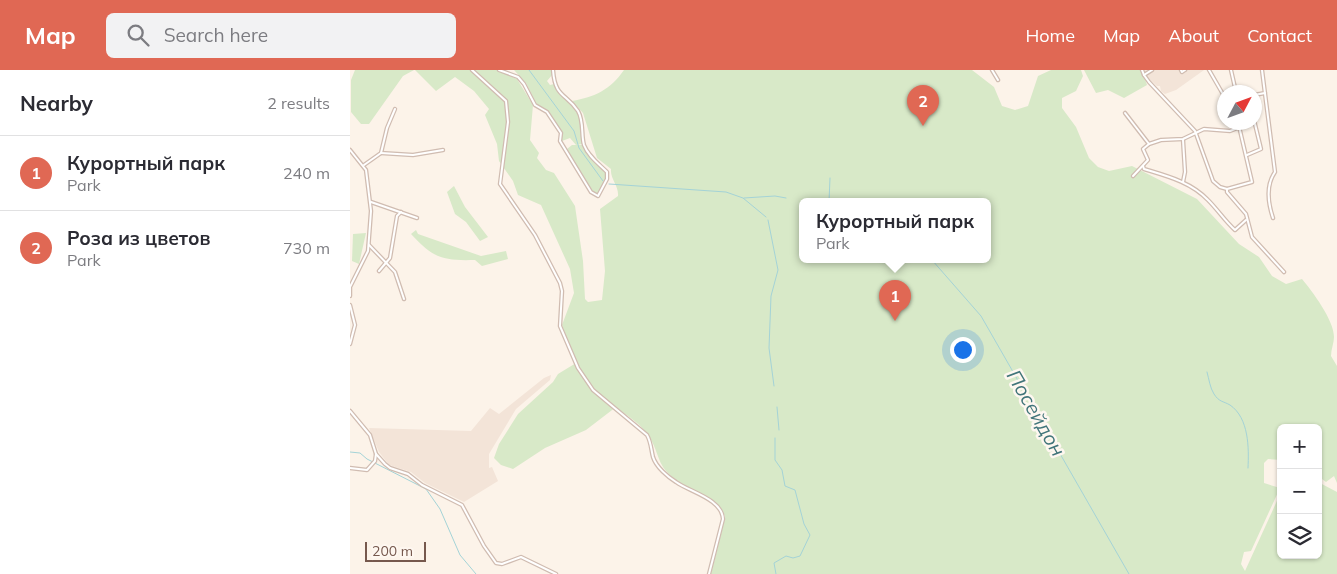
<!DOCTYPE html>
<meta charset="utf-8">
<style>
body{margin:0;font-family:Mulish,sans-serif;background:#f2f2f3;color:#2b2b33}
.controls{position:absolute;right:15px;bottom:15px;display:grid;overflow:hidden;border-radius:8px;box-shadow:0 1px 4px #0004}
.controls button{width:45px;height:45px;display:grid;place-items:center;padding:0;border:0;border-bottom:1px solid #e1e1e2;background:#fff;color:#2b2b33;font:25px sans-serif}
.compass{position:absolute;left:867px;top:15px;width:45px;height:45px;border-radius:50%;background:#fff;box-shadow:0 1px 4px #0004;rotate:49deg}
.scale{position:absolute;left:15px;bottom:12px;width:61px;box-sizing:border-box;padding-left:5px;border:2px solid #76584d;border-top:0;font-size:14px;line-height:18px;white-space:nowrap;color:#76584d;-webkit-text-stroke:4px #fef7f0;paint-order:stroke}
.you{position:absolute;left:612px;top:279px;width:18px;height:18px;margin:-12px;border:4px solid #fff;border-radius:50%;background:#1a73e8;box-shadow:0 0 0 8px #1a73e833}
.badge{display:grid;place-items:center;width:32px;height:32px;border-radius:50%;background:#e06854;color:#fff;font-size:16px;font-weight:700}
.pin{position:absolute;translate:-50% -41px;filter:drop-shadow(0 1px 2px #0008)}
.pin::after{content:'';position:absolute;top:26px;width:18px;height:15px;background:inherit;clip-path:polygon(0 0,100% 0,50% 100%)}
.popup{position:absolute;left:449px;top:128px;width:192px;height:65px;box-sizing:border-box;display:grid;place-content:center;border-radius:8px;background:#fff;filter:drop-shadow(0 1px 4px #0005);font-size:16px;white-space:nowrap;color:#7c7c81}
.popup b{font-size:19px;color:#2b2b33}
.popup::after{content:'';position:absolute;left:50%;top:100%;margin-left:-10px;border:10px solid transparent;border-top-color:#fff}
.list{margin:0;padding:0;list-style:none}
h2{display:flex;justify-content:space-between;align-items:center;height:65px;margin:0;padding:0 20px;font-size:21px}
h2 small{font-size:16px;font-weight:400;color:#7c7c81}
.list li{display:grid;grid-template-columns:32px 1fr auto;gap:15px;align-items:center;box-sizing:border-box;height:75px;padding:0 20px;border-top:1px solid #e1e1e2}
.list b{display:block;font-size:19px;white-space:nowrap}
.list p{margin:0;font-size:16px;white-space:nowrap;color:#7c7c81}
.list em{font-size:16px;font-style:normal;color:#7c7c81}
.icon{flex:none;width:28px;height:28px;fill:none;stroke:currentColor;stroke-width:2;stroke-linecap:round;stroke-linejoin:round}
.map{position:relative;flex:none;width:987px;height:504px;overflow:hidden}
header{display:flex;align-items:center;gap:30px;box-sizing:border-box;height:70px;padding:0 25px;background:#e06854;color:#fff}
header strong{font-size:24px}
nav{display:flex;gap:28px;margin-inline-start:auto;font-size:18px}
.search{width:350px;height:45px;background:#f2f2f3;display:flex;align-items:center;gap:12px;box-sizing:border-box;padding:0 18px;border-radius:8px;color:#7c7c81;font-size:19px}
main{display:flex}
aside{flex:1;background:#fff}
.map>svg:first-child{display:block}
.residential{fill:#f3e4d8}
.green{fill:#d8e9c8;fill-rule:evenodd}
.lines{fill:none;stroke-linecap:round;stroke-linejoin:round}
.stream{stroke:#a4d3d7;stroke-width:1}
.street-casing{stroke:#d0bcb1;stroke-width:4.5}
.street{stroke:#fff;stroke-width:2}
.labels{text-anchor:middle;stroke-width:5;stroke-linejoin:round;paint-order:stroke}
.water-label{font-size:20px;font-style:italic;fill:#41757a;stroke:#fef7f0}
</style>
<header>
<strong>Map</strong>
<div class="search"><svg class="icon" aria-label="search" viewBox="0 0 24 24"><circle cx="10" cy="10" r="6"/><path d="M15 15l6 6"/></svg>Search here</div>
<nav><a>Home</a><a>Map</a><a>About</a><a>Contact</a></nav>
</header>
<main>
<aside>
<h2>Nearby<small>2 results</small></h2>
<ul class="list">
<li><span class="badge">1</span><div><b>Курортный парк</b><p>Park</p></div><em>240 m</em></li>
<li><span class="badge">2</span><div><b>Роза из цветов</b><p>Park</p></div><em>730 m</em></li>
</ul>
</aside>
<div class="map">
<svg width="987" height="504" viewBox="0 0 987 504">
<rect width="100%" height="100%" fill="#fcf3e9"/>
<!-- residential -->
<g class="residential">
<path d="M794,0H854L826,20L815,24L811,21L810,16H807L796,6Z"/>
<path d="M201,305L200,310L166,339L139,384V398L142,397L148,411L114,432L75,413L61,402L39,395L29,382L19,358L121,361L140,338L149,344L194,308Z"/>
</g>
<!-- green -->
<g class="green">
<path d="M5,0H64L53,6L19,54H11L1,42V10Z"/>
<path d="M65,0H147L167,9L183,35L180,70L189,83L187,88L196,100L204,103L225,136L233,191L235,229L238,232L252,230L255,201L250,139L268,126C269,116 260,109 261,99L247,88L233,43L222,31C245,27 260,20 274,0H622L644,17L652,36L665,40L678,36L688,6L701,0H731L733,6L726,21L712,28V38L726,57L739,88L748,97L759,101L782,96L847,129L889,174L909,187L922,206L936,214L952,209C962,221 984,250 984,267C984,273 981,279 981,286L987,296V413L984,406L976,412L968,406V358H931V390L918,389L914,393V413L930,418L901,481L894,482L891,494L895,501L931,422V485H968V412L987,422V504H361L375,448C372,427 339,421 325,409C307,396 310,385 300,368C293,355 277,346 266,337L236,360L195,378L163,399L151,395L144,388L149,374L168,344L203,312L208,304L226,293L212,255L224,223L220,199L191,135L168,125L163,111L149,91L147,74L135,45L139,39L124,21L105,7L86,21ZM452,132H638V190H452Z"/>
<path d="M164,0H201L202,5L197,11L200,15L204,14C210,27 220,31 227,42C233,50 231,65 233,74L226,75L220,68L212,71V64L197,41L187,35L176,13Z"/>
<path d="M734,0H792L797,15L774,28L758,20L746,23Z"/>
<path d="M222,75H234L239,86L256,102V110L248,126L241,122L217,79Z"/>
<path d="M104,116L115,137L138,167L130,171L116,152L105,144L97,122Z"/>
<path d="M66,160L68,164L131,186L156,181L158,189L132,196L125,190C93,191 83,188 61,164Z"/>
<path d="M16,163L9,194L2,191L3,164Z"/>
</g>
<g class="lines">
<!-- stream -->
<g class="stream">
<path d="M179,0L224,61L229,78L253,111"/>
<path d="M259,114L376,122L393,128L416,147"/>
<path d="M394,128L425,126L436,128"/>
<path d="M479,132L480,108"/>
<path d="M418,150L428,200L421,226L419,278L424,316"/>
<path d="M582,190L631,246L779,504"/>
<path d="M857,302C859,309 860,318 864,324C869,332 873,331 880,335C899,348 899,378 898,398"/>
<path d="M427,337L429,360"/>
<path d="M425,368V390L432,400L435,416L445,420L454,454L460,465L450,486L443,488L436,486L424,493L426,504"/>
<path d="M0,382L10,383L17,389L76,419L90,439L110,485L126,504"/>
</g>
<defs>
<g id="street">
<path d="M122,0L156,31L158,52L150,114L185,165L210,213L212,221L210,256L228,298L243,320L297,365C301,372 301,379 303,387C306,397 318,407 326,412C340,422 372,429 373,449L359,504"/>
<path d="M149,0L168,7L174,14L185,35L197,42L211,63L210,71L241,122L248,126L257,109V102C249,94 238,86 234,75C231,65 234,51 228,41C216,23 205,28 203,0"/>
<path d="M642,0L648,10"/>
<path d="M792,0L794,5"/>
<path d="M802,0L794,5L799,12L845,61L863,111L870,117L877,119"/>
<path d="M831,0L832,2L835,0"/>
<path d="M859,0L874,26"/>
<path d="M881,0L886,22"/>
<path d="M912,0L925,102C916,115 918,133 923,148"/>
<path d="M904,25L915,23"/>
<path d="M775,43L799,74L811,70L833,69L854,59L880,61L890,57"/>
<path d="M888,52L902,112L877,119V122L896,144L902,167L934,202"/>
<path d="M0,80L16,100L21,141L18,181L0,217V226"/>
<path d="M31,83L63,85L93,80"/>
<path d="M897,85L911,79L904,50"/>
<path d="M14,95L31,83L37,58L45,39"/>
<path d="M793,96L794,99C817,106 841,112 858,130C868,140 875,151 885,160L896,150"/>
<path d="M783,106L798,90L793,79L799,74"/>
<path d="M833,112L835,102L833,70"/>
<path d="M21,132L67,148"/>
<path d="M19,175L45,202L54,229"/>
<path d="M29,201L40,188L47,146L51,142"/>
<path d="M0,235L5,255L0,274"/>
<path d="M0,341L20,365L26,384L35,394L40,398L58,404L72,415L112,435L134,476L146,493L152,494L171,487L206,504"/>
<path d="M0,398L17,400L25,391L26,384"/>
</g>
</defs>
<!-- street casing -->
<use href="#street" class="street-casing"/>
<!-- street -->
<use href="#street" class="street"/>
</g>
<g class="labels">
<!-- water labels -->
<g class="water-label">
<text transform="translate(686 343) rotate(60)" y="7">Посейдон</text>
</g>
</g>
</svg>
<div class="controls">
<button>+</button>
<button>−</button>
<button><svg class="icon" aria-label="layers" viewBox="0 0 24 24"><path d="M12 4l9 5-9 5-9-5zM3 14l9 5 9-5"/></svg></button>
</div>
<svg class="compass" viewBox="-18 -18 36 36"><path d="M0-13l5 13h-10z" fill="#e53935"/><path d="M0 13l5-13h-10z" fill="#7c7c81"/></svg>
<div class="scale">200 m</div>
<div class="you"></div>
<div class="pin badge" style="left:545px;top:251px">1</div>
<div class="popup"><b>Курортный парк</b>Park</div>
<div class="pin badge" style="left:573px;top:56px">2</div>
</div>
</main>
